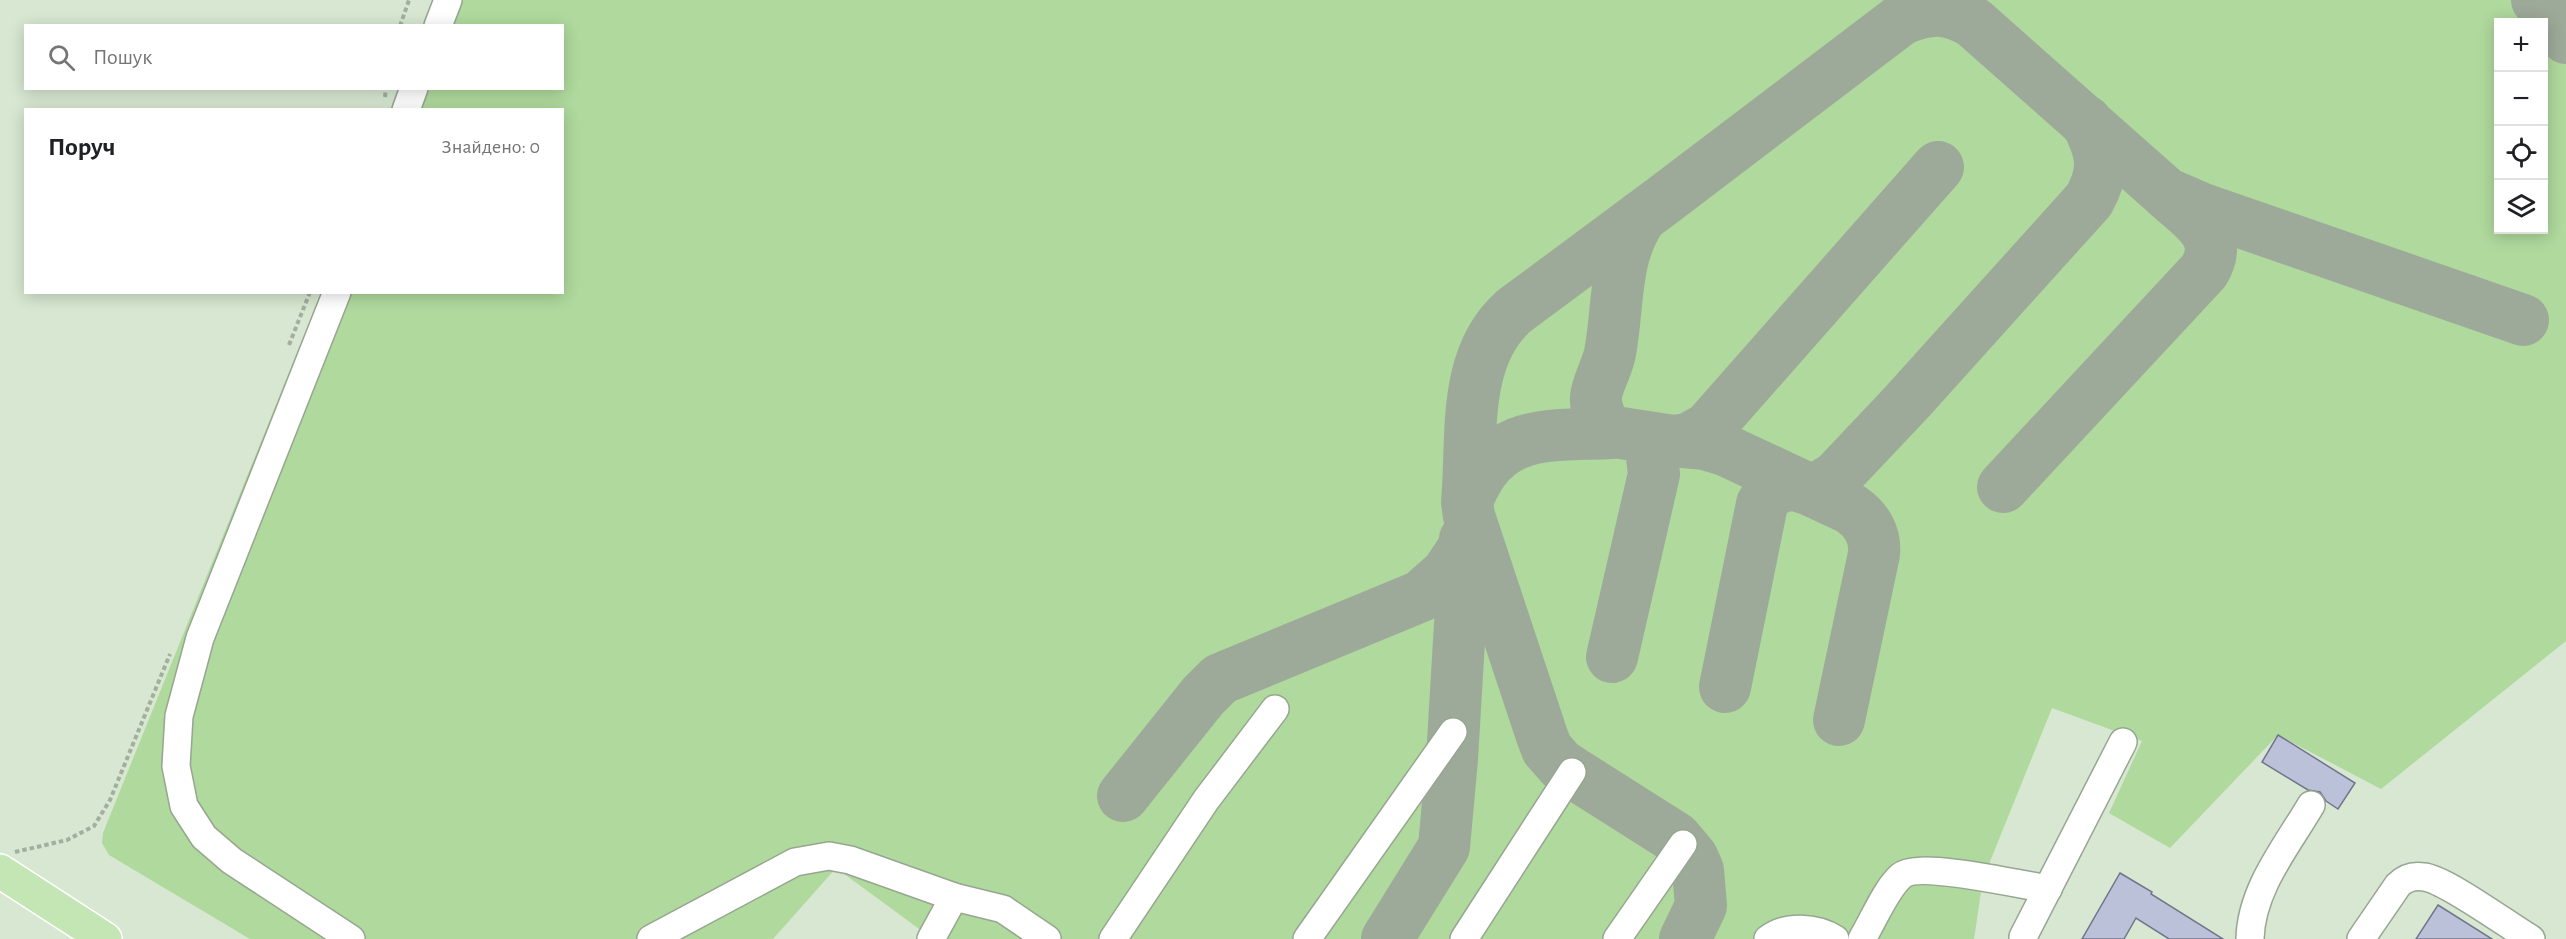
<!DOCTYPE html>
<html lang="uk">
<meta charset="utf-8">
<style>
body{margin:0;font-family:"Alegreya Sans",sans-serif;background:#f2f2f2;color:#202124}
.controls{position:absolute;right:18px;top:18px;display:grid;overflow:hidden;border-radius:0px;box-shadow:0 3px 15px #0003}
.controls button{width:54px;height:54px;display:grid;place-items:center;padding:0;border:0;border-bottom:2px solid #e0e0e0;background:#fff;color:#202124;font:30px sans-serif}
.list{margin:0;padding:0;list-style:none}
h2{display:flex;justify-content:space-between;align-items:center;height:78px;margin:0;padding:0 24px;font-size:26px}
h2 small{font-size:20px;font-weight:400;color:#757577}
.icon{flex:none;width:33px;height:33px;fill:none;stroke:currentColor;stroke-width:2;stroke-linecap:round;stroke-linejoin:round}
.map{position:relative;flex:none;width:2566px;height:939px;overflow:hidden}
.search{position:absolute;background:#fff;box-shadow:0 3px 15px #0003;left:24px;top:24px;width:540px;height:66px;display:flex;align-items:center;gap:15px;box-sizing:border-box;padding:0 21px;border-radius:0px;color:#757577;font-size:22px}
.panel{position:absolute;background:#fff;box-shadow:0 3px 15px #0003;left:24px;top:108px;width:540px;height:186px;border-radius:0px}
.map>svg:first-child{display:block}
.green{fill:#afd99d;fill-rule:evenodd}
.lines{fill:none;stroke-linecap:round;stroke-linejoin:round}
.taxiway{stroke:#9eaa99;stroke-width:52}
.building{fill:#bcc1da;stroke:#71758c;stroke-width:1.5}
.minor-casing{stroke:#97a690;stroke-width:30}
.major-casing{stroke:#fff;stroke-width:36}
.path{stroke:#a2af9d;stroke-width:4;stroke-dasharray:4.5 3;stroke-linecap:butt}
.minor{stroke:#fff;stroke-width:27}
.major{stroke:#c4e6b5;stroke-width:33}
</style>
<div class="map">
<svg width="2566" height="939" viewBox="0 0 2566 939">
<rect width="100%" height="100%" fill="#d7e7d1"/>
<!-- green -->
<path class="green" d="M433,0H2566V641L2381,789L2278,735L2170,848L2109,813L2142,741L2052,708L1987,869L1925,881L1981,892L1974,939H933L836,868L773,939H250L109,855L102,843L103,833L321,293L562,292V110L391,109L399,89L562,88V26L423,25ZM2498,22H2544V230H2498Z"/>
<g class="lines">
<!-- taxiway -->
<g class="taxiway">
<path d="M2537,0L2566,38"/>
<path d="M1902,19C1931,8 1947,7 1974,23L2166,193L2203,209L2523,320"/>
<path d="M1642,216C1613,257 1619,306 1610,353C1607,368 1597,384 1596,397C1595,408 1602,423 1608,431L1673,441"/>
<path d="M2003,487L2204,271C2225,236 2193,217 2169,196"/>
<path d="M1804,488L1820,487L1836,477L1906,403L2089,200C2106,170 2102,151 2086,121"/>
<path d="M1468,499C1496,428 1546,436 1611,433"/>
<path d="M1612,657L1654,474L1651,449L1641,438"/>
<path d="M1725,687L1762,504C1769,490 1780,486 1796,484"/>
<path d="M1839,720L1874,554C1876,535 1867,520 1851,509L1725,450L1705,444L1673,441L1688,439L1708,428L1938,167"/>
<path d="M1123,796L1203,696L1220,679L1421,596L1447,573L1465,546"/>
<path d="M1387,939L1444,847L1452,759L1465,539"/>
<path d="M1685,939L1701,906L1698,870L1692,857L1676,838L1561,765L1547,749L1542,736L1469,516L1467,502C1473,437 1461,358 1514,311L1661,202L1927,0"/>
</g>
</g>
<!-- building -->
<g class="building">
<path d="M2278,735L2355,783L2338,809L2326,801L2320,792L2308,790L2262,762Z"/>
<path d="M2120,873L2152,892L2151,894L2223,939H2169L2136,918L2124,939H2082Z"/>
<path d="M2438,905L2492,939H2416Z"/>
</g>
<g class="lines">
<defs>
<g id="minor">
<path d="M438,26L448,0"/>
<path d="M406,110L414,88"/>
<path d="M337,292L200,638L179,716L176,766L184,806L204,837L232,861L351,939"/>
<path d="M2023,937L2123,742"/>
<path d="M651,939L795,862L829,856L850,860L954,897L1003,909L1047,939"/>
<path d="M931,939L954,897"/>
<path d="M1113,939L1206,800L1275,709"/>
<path d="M1307,939L1453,732"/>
<path d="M1464,939L1572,772"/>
<path d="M1617,939L1683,844"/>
<path d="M1768,939C1786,925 1816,927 1835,939"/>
<path d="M1862,939C1873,921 1886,889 1901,876C1919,861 2022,885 2048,889"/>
<path d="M2250,939C2251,889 2287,846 2311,805"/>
<path d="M2361,939L2398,885C2405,878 2413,875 2424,877C2445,879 2509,926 2531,939"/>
</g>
<path id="major" d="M0,871L105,939"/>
</defs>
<!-- minor casing -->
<use href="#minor" class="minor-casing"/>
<!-- major casing -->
<use href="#major" class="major-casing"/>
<!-- path -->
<g class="path">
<path d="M400,26L409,0"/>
<path d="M385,97L386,88"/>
<path d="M289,345L310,292"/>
<path d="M15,852L67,840L94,826L110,800L170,654"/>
</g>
<!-- minor -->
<use href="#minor" class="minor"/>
<!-- major -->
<use href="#major" class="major"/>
</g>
</svg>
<div class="controls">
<button>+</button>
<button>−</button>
<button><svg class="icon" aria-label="locate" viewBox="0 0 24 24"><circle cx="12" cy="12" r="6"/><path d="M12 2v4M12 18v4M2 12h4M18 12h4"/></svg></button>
<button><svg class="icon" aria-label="layers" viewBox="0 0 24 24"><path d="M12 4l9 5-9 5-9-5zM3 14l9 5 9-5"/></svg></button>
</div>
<div class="search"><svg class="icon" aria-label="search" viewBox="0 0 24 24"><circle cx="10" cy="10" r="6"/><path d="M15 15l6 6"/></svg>Пошук</div>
<section class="panel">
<h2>Поруч<small>Знайдено: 0</small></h2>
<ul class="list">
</ul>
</section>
</div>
